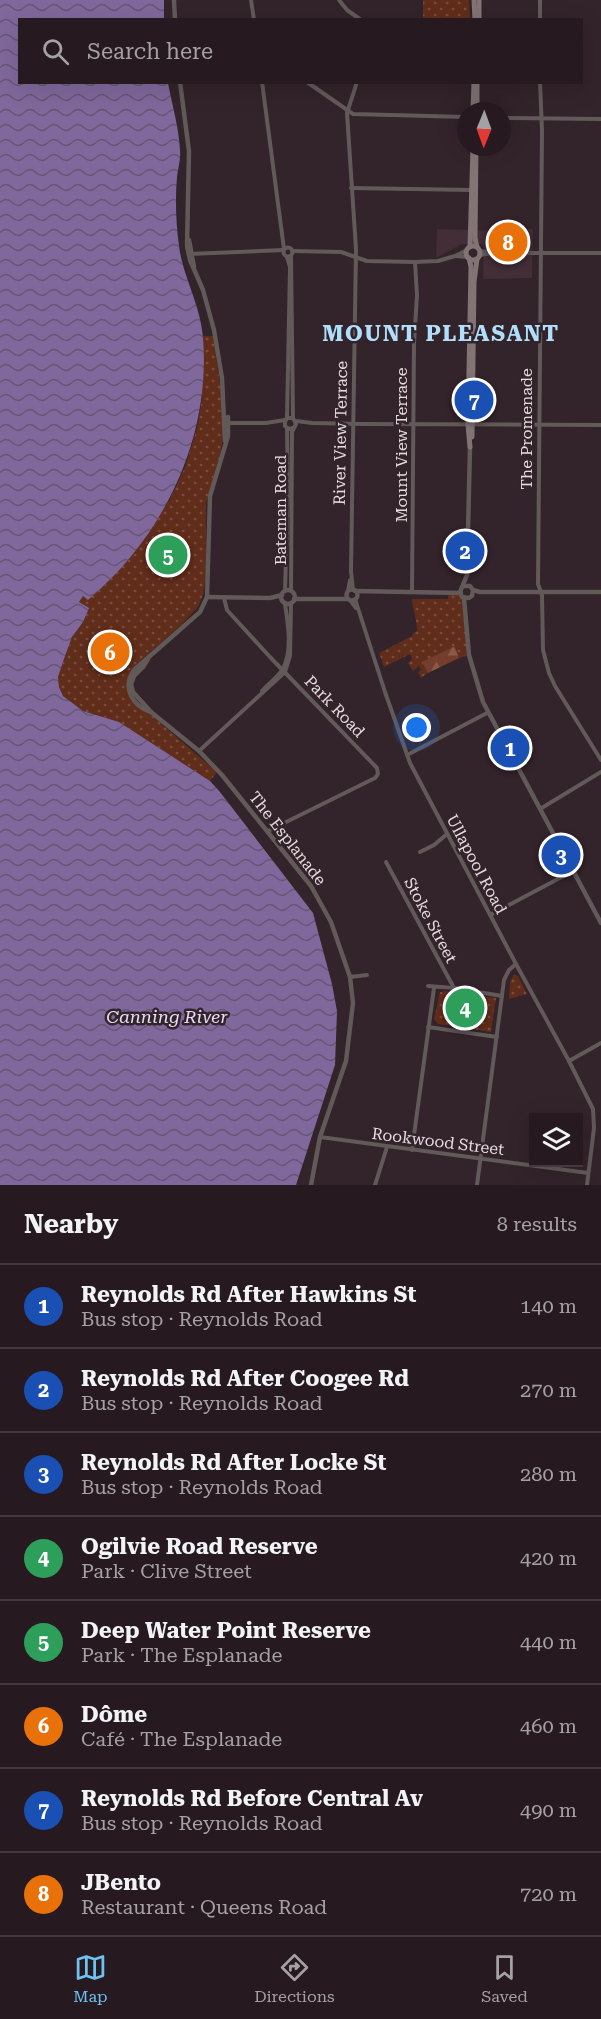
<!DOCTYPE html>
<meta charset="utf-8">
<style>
body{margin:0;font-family:"Roboto Serif",serif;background:#2e2329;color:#f1f3f6}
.controls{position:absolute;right:18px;bottom:18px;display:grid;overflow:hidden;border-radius:0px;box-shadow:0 6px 24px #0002}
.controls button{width:54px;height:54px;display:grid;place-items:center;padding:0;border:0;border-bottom:2px solid #42383e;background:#261a20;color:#f1f3f6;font:30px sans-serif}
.compass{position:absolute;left:457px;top:102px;width:54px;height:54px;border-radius:50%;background:#261a20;box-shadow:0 6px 24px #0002;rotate:181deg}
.you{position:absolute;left:417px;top:728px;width:21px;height:21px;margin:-15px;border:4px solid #fff;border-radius:50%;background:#1a73e8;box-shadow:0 0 0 9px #1a73e833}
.badge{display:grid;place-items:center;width:39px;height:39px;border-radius:50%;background:#6cc3f2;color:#fff;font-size:20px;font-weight:700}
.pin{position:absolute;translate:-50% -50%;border:3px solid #fff;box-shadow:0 2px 6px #0006}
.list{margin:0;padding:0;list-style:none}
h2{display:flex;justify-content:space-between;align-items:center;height:78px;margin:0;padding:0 24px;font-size:26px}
h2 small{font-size:20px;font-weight:400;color:#a4a1a5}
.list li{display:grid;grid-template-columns:39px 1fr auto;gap:18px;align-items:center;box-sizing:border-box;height:84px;padding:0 24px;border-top:2px solid #42383e}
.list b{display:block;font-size:22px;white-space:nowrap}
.list p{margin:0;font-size:20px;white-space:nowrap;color:#a4a1a5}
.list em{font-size:20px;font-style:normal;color:#a4a1a5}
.icon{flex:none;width:33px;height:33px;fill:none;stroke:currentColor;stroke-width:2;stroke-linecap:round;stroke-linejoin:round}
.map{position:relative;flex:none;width:601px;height:1185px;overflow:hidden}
.search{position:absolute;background:#261a20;box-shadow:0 6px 24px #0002;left:18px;right:18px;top:18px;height:66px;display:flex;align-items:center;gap:15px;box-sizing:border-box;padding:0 21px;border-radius:0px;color:#a4a1a5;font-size:22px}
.sheet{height:750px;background:#261a20}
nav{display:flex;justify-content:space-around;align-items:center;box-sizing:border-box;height:84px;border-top:2px solid #42383e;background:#261a20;font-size:16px;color:#a4a1a5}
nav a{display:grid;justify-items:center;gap:3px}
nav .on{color:#6cc3f2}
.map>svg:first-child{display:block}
.built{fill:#432d36}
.green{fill:url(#green-dots)}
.forest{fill:url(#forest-firs)}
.water{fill:url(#water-waves)}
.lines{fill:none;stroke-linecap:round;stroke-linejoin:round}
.minor{stroke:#625959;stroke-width:4}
.tertiary{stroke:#625959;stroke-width:4.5}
.secondary{stroke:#827474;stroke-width:5}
.labels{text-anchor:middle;stroke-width:5;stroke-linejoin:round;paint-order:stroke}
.street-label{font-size:16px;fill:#e6dbdf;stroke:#33232a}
.water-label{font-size:18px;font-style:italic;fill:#e8dbfa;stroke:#33232a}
.district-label{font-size:22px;font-weight:bold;letter-spacing:1.5px;fill:#b1defa;stroke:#33232a}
</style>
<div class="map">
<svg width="601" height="1185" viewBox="0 0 601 1185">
<defs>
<pattern id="green-dots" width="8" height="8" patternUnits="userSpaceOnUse" patternTransform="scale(1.5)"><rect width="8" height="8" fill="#612d1b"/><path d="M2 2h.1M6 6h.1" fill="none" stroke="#784b3c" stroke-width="1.8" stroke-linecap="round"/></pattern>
<pattern id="forest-firs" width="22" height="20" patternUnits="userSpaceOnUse" patternTransform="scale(1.5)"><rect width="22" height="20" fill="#753e2c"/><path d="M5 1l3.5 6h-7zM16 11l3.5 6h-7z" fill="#89594a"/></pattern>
<pattern id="water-waves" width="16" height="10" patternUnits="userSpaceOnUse" patternTransform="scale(1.5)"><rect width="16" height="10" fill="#80689c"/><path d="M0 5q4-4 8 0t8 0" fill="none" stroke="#655774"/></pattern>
</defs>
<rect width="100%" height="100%" fill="#33232a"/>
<!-- built -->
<path class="built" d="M437,229L507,231V229H533L532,278L483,279L484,246L482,244H462L436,258Z"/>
<!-- green -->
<g class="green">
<path d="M423,0H469L470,19H423Z"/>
<path d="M203,336H213L222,398L224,430L221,451L206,503V575L203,595L198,607L182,624L136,665L129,688L136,702L217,772L210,781L119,722L83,711L63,696L59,687L58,677L72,637L83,622L88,608L79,602L83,596L104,586L140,543L170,499L185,467L197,428L202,399Z"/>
<path d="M448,592H453L464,598L469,655L459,658L455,646L423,662L428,673L421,678L418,672L421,670L419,666L413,671L408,663L412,659L410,654L384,667L379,653L412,636L413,633L417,631C417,620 413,610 412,599H448Z"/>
<path d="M514,974L518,976L527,994L509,999L510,982Z"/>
<path d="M445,991L496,998L491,1032L438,1024L434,1019L440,992Z"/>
</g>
<!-- forest -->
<path class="forest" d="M455,646L459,658L428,673L422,662Z"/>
<!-- water -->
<path class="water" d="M0,0H164V19L20,20V82L168,83C172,104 179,128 180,150C181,159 178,168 177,177C175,200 176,223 179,246C183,277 201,306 203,338C211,438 164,536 88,600L83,596L79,602L89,608L83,622L72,637L64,659L58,677L59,687L63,696L83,711L119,722L210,781L220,792L313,913L332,984L337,1011L335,1065L296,1185H0Z"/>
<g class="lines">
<!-- minor -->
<g class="minor">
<path d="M251,0L254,20"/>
<path d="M339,0L347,10L361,20"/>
<path d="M540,20V0"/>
<path d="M262,82L284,249"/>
<path d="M307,82L353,114L466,117"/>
<path d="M540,82L542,130L538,584L542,595L543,650L549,673L555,686L601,760"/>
<path d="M502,118L601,119"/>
<path d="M351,188L473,190"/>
<circle cx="288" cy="252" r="4.5"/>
<path d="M292,251L341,252L367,261L415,262L438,261L455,256L467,250"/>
<path d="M480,251L493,253H601"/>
<path d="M189,254L283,250"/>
<path d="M480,255L492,253"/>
<path d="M291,256L293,418"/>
<path d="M455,256L468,257"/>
<path d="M287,418L290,267L287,257"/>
<path d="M296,421L312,423L361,424L601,425"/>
<path d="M227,423H266L285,420"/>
<path d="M353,590L351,571L356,249L347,113L357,82"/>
<path d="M285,591L288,490L287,428"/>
<path d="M291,591L292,432L296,424L293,418H287L285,422V426L289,429L293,428"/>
<path d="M348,591L350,580"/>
<path d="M412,592L414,343L417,295L415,262"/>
<path d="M224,598L227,610L270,657L377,768L378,774L375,778L268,831"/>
<path d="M355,599L385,692L410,763L516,964L569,1061L593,1109L594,1128L587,1185"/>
<path d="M350,600L356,608"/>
<path d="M262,691C268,684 277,678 282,670C293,653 288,623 285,604"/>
<path d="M199,751L285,672L290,656L291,603"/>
<path d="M407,755L487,713"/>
<path d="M540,809L601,772"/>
<path d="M420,852L434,845L447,834"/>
<path d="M386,862L454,988"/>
<path d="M490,915L573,871"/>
<path d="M350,977L367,975"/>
<path d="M428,986L454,988L502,996"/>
<path d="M428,1027L497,1037"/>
<path d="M569,1061L601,1043"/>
<path d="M320,1137L588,1173"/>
<path d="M412,1150L434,988"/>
<path d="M375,1185L387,1147"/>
<path d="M477,1185L504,980L509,970L516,964"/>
</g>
<!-- tertiary -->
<g class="tertiary">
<path d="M174,0L175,20"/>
<path d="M180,82L189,151L187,246L190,260L203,290L214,330L222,378L225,441"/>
<path d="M189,240L194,267"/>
<path d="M464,586H470L473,590L472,596L469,598L462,597L460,592L467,575L470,447"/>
<circle cx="352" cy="595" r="5.5"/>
<path d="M473,590L480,592H601"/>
<circle cx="288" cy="597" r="7"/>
<path d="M355,591L461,593"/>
<path d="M207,597L270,598L282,595"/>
<path d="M464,598L469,655L483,702L601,923"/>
<path d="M294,599H348"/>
<path d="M148,659L143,667L134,676L131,684L133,692L151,712L199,751L222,775L311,886L331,922L350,977L353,1003L346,1061L320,1137L311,1185"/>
<path d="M151,712C132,706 122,687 134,670L200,612L207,597L210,496L228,436V417"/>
</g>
<!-- secondary -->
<g class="secondary">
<path d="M474,0L475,20"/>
<path d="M479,20V0"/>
<path d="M473,111L474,82"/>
<path d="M477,111V82"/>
<path d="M476,147L475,238L477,247"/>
<circle cx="473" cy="253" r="7"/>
<path d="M470,247L473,147"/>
<path d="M469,258L471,267L468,424L470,447"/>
<path d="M472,437L474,282L477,259"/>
</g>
</g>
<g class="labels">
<!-- street labels -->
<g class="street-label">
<text transform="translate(526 429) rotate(-90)" y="6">The Promenade</text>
<text transform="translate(340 433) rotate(-89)" y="6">River View Terrace</text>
<text transform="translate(401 445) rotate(-90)" y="6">Mount View Terrace</text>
<text transform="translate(280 510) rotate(-90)" y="6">Bateman Road</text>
<text transform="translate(335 706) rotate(46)" y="6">Park Road</text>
<text transform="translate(288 838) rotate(52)" y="6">The Esplanade</text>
<text transform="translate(477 864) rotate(62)" y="6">Ullapool Road</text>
<text transform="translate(431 920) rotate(62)" y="6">Stoke Street</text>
<text transform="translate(438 1141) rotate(7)" y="6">Rookwood Street</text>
</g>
<!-- water labels -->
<g class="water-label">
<text x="167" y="1023">Canning River</text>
</g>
<!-- district labels -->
<g class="district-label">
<text x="441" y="341">MOUNT PLEASANT</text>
</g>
</g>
</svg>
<div class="controls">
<button><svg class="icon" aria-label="layers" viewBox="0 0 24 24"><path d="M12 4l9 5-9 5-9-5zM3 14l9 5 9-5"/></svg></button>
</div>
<svg class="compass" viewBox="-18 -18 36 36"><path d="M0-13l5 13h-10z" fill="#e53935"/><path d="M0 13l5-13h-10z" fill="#a4a1a5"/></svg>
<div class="you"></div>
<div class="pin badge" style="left:510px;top:748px;background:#1a4fb4">1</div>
<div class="pin badge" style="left:465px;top:551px;background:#1a4fb4">2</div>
<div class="pin badge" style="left:561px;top:855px;background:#1a4fb4">3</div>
<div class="pin badge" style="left:465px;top:1008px;background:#2e9e5b">4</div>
<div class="pin badge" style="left:168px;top:555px;background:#2e9e5b">5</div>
<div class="pin badge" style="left:110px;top:652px;background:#e8710a">6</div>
<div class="pin badge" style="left:474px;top:400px;background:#1a4fb4">7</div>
<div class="pin badge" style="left:508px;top:242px;background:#e8710a">8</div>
<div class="search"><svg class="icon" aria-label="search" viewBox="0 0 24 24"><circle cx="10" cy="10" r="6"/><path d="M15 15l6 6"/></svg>Search here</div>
</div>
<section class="sheet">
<h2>Nearby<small>8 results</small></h2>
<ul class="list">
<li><span class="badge" style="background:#1a4fb4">1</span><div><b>Reynolds Rd After Hawkins St</b><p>Bus stop · Reynolds Road</p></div><em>140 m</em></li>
<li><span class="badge" style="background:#1a4fb4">2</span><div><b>Reynolds Rd After Coogee Rd</b><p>Bus stop · Reynolds Road</p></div><em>270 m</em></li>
<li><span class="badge" style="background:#1a4fb4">3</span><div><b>Reynolds Rd After Locke St</b><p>Bus stop · Reynolds Road</p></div><em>280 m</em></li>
<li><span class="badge" style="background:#2e9e5b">4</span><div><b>Ogilvie Road Reserve</b><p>Park · Clive Street</p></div><em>420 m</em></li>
<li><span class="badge" style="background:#2e9e5b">5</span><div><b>Deep Water Point Reserve</b><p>Park · The Esplanade</p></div><em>440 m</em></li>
<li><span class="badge" style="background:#e8710a">6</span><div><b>Dôme</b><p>Café · The Esplanade</p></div><em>460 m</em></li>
<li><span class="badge" style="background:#1a4fb4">7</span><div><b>Reynolds Rd Before Central Av</b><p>Bus stop · Reynolds Road</p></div><em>490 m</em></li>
<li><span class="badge" style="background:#e8710a">8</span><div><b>JBento</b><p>Restaurant · Queens Road</p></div><em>720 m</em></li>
</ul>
</section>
<nav>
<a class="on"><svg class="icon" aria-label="map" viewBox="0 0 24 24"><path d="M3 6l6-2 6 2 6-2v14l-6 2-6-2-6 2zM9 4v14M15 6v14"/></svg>Map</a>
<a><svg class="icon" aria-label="directions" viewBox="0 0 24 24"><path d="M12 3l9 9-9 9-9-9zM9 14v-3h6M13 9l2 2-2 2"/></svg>Directions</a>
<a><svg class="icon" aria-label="saved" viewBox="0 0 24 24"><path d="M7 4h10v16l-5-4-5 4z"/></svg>Saved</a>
</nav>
